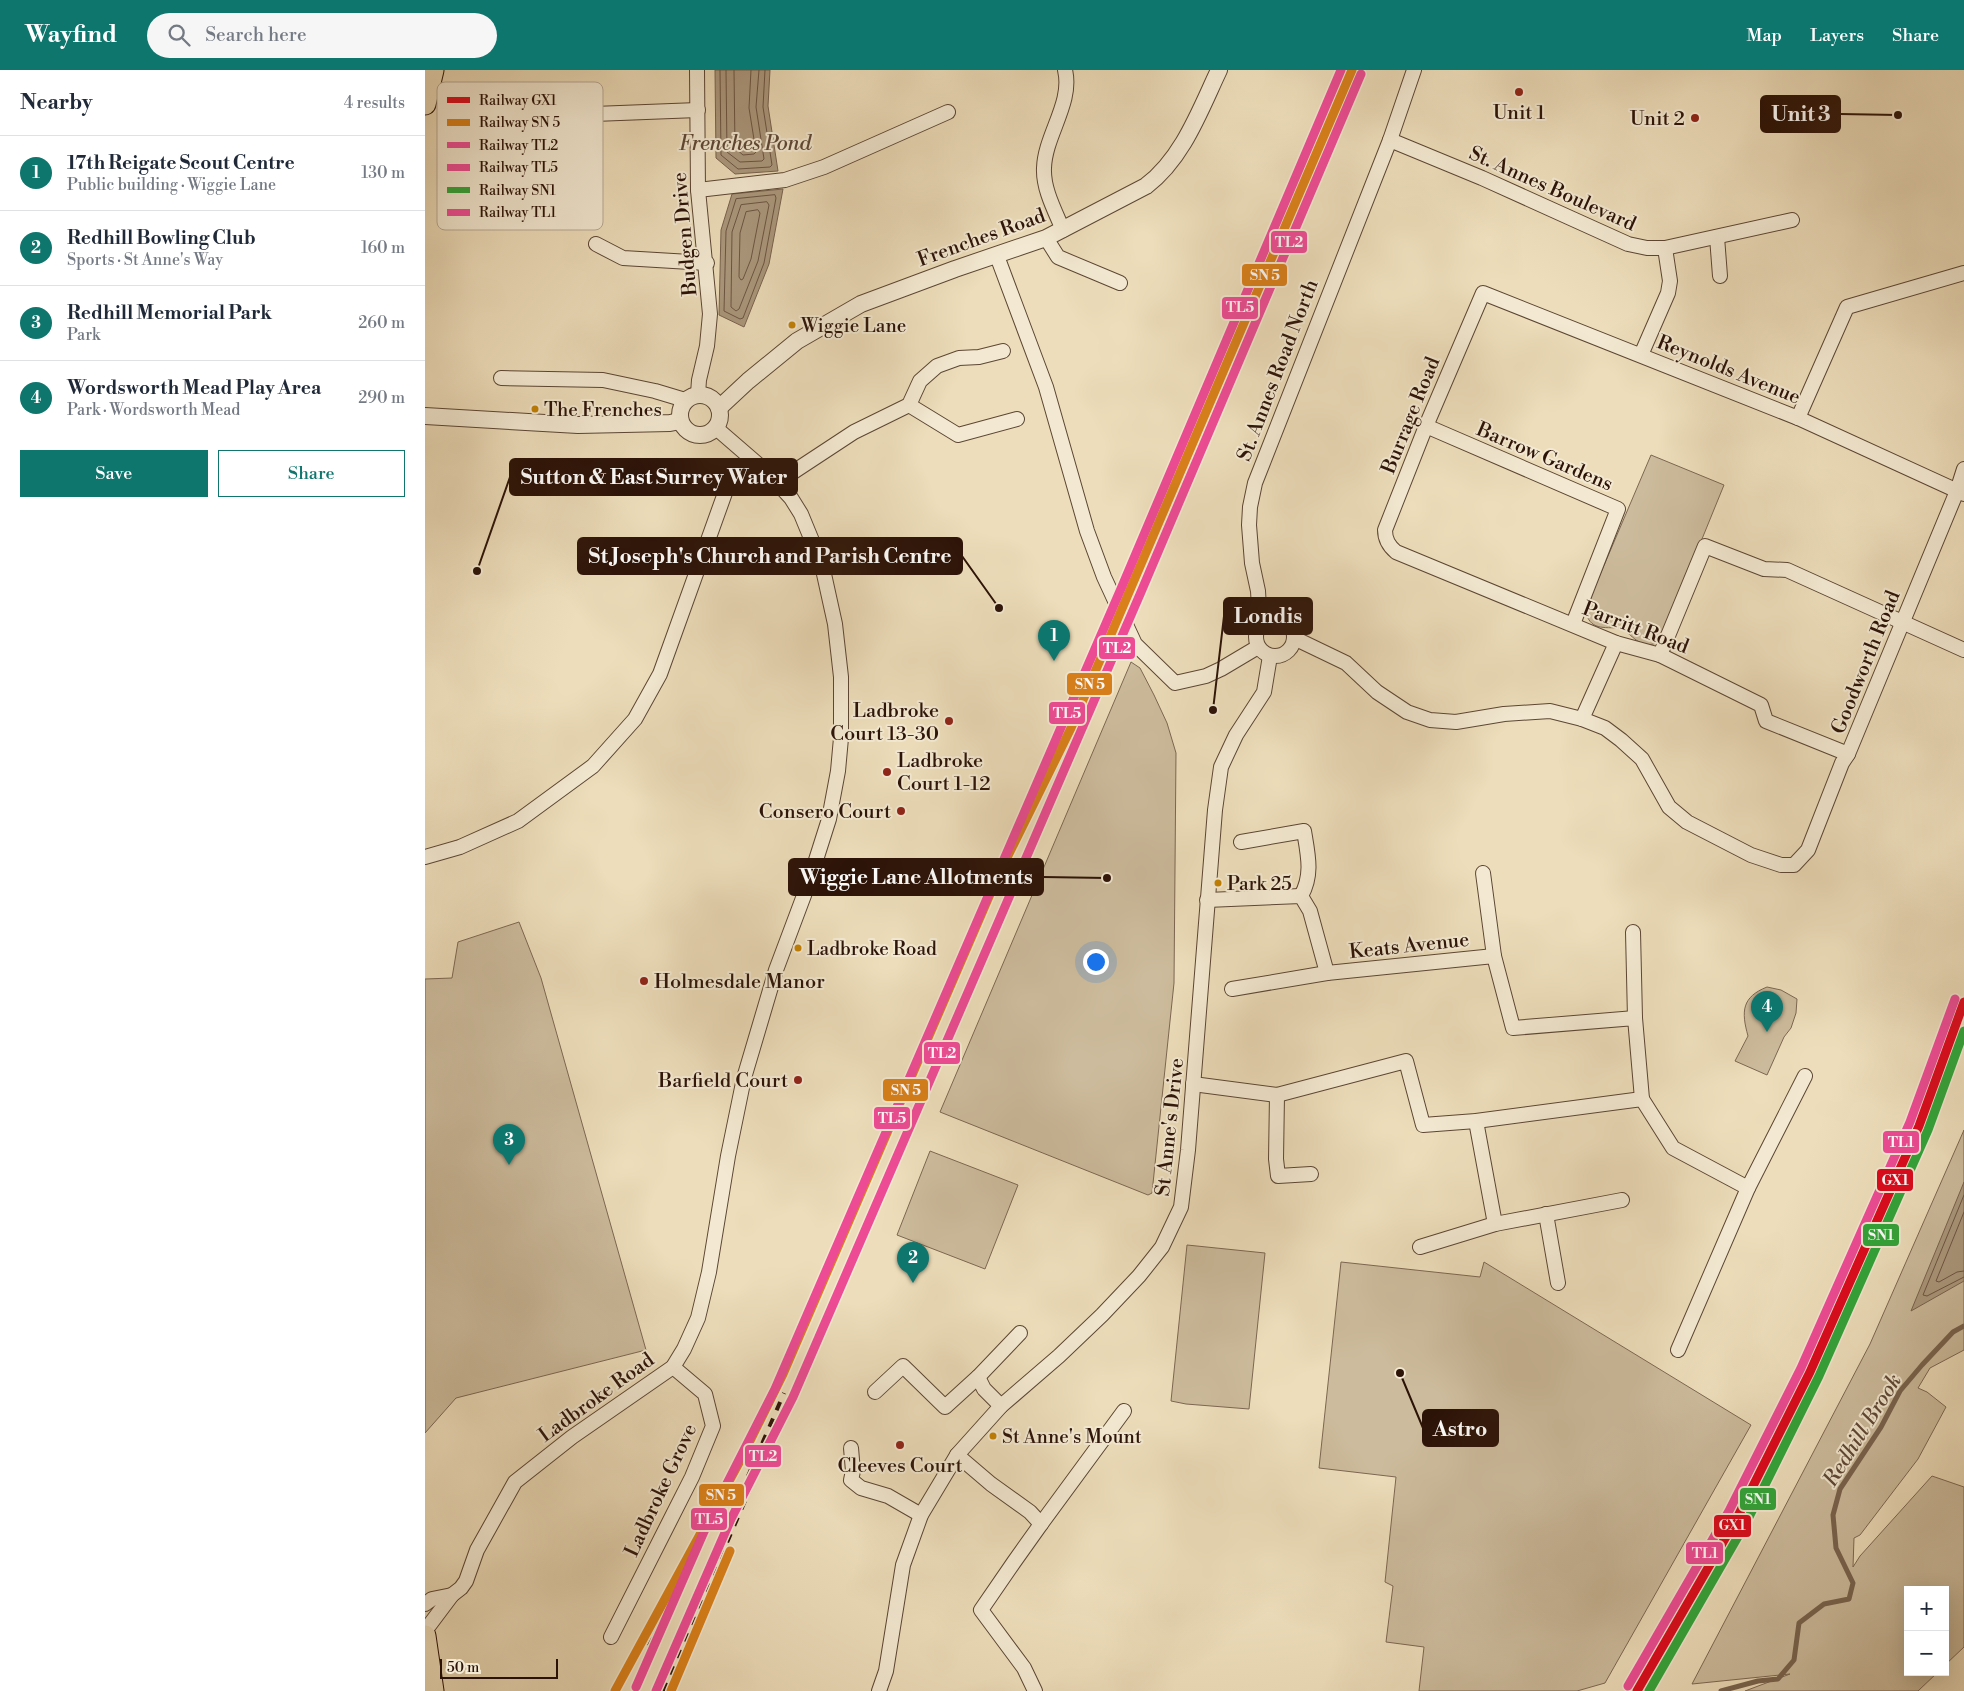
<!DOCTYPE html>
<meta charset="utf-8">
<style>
body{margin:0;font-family:"Libre Bodoni",serif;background:#f6f6f7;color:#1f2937}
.controls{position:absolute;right:15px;bottom:15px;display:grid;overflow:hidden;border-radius:0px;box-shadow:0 5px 20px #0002}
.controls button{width:45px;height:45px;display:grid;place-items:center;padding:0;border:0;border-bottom:1px solid #e0e1e3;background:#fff;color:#1f2937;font:25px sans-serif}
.scale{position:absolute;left:15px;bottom:12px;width:118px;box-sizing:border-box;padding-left:5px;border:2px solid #2c1308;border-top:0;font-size:14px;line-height:18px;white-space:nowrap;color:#2c1308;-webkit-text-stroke:4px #f3e9d2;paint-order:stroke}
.you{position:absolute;left:670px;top:891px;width:18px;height:18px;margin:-12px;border:4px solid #fff;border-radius:50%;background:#1a73e8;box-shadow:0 0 0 8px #1a73e833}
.badge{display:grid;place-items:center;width:32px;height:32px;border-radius:50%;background:#0f766e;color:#fff;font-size:16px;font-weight:700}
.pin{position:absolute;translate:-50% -41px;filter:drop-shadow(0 1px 2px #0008)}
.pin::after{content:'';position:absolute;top:26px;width:18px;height:15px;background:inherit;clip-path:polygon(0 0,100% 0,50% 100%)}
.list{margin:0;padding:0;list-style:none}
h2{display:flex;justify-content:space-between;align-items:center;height:65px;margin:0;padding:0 20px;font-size:21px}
h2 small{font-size:16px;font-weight:400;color:#747a83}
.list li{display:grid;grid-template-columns:32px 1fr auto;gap:15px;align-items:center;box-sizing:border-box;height:75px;padding:0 20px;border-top:1px solid #e0e1e3}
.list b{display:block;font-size:19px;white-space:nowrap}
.list p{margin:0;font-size:16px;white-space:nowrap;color:#747a83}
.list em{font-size:16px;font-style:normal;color:#747a83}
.actions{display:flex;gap:10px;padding:15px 20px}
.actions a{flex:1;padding:11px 0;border:1px solid #0f766e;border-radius:0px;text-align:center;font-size:18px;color:#0f766e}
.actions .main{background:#0f766e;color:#fff}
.icon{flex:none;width:28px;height:28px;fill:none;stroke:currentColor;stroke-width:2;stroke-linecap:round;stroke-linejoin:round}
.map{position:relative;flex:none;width:1539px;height:1621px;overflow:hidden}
header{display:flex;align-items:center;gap:30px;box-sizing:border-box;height:70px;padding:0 25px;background:#0f766e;color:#fff}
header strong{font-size:24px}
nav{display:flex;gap:28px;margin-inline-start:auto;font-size:18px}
.search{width:350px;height:45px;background:#f6f6f7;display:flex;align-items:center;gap:12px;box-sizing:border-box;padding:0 18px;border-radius:28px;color:#747a83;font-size:19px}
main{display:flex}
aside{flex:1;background:#fff}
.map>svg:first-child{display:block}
.green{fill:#ccbb9c;stroke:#7c6752}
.water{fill:#ab987d;stroke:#78634e}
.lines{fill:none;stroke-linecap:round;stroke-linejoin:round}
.shore{stroke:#6c5642;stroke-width:1}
.stream{stroke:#78634e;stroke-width:5}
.minor-casing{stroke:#5c4634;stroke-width:16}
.tertiary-casing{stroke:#5c4634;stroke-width:18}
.primary-casing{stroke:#2c1308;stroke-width:23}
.minor{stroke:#f3e9d2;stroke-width:14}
.tertiary{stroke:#f3e9d2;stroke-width:16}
.primary{stroke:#edddba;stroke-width:21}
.rail{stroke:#2c1308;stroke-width:4;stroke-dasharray:9 9;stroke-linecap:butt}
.rail-1-casing{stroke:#f3e9d2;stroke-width:12}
.rail-2-casing{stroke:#f3e9d2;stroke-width:12}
.rail-3-casing{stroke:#f3e9d2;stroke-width:12}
.rail-4-casing{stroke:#f3e9d2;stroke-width:12}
.rail-5-casing{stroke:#f3e9d2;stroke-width:12}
.rail-6-casing{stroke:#f3e9d2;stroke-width:12}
.rail-1{stroke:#dc0a1e;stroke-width:9}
.rail-2{stroke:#d9801a;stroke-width:9}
.rail-3{stroke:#ee4b95;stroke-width:9}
.rail-4{stroke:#ee4b95;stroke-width:9}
.rail-5{stroke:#32a53a;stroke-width:9}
.rail-6{stroke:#ee4b95;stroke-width:9}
.poi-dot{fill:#8f2418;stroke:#f3e9d2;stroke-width:2}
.bus-dot{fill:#c48102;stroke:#f3e9d2;stroke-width:2}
.labels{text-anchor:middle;stroke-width:4;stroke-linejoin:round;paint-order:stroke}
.bus-label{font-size:19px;fill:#2c1308;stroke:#f3e9d2;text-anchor:start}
.poi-label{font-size:20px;fill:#2c1308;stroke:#f3e9d2;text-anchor:end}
.street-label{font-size:20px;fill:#2c1308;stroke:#f3e9d2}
.water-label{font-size:21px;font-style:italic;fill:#5f4837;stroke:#f3e9d2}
.key{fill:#f3e9d2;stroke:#b7a995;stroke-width:1}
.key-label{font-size:14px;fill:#2c1308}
.leader{fill:none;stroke:#2c1308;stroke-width:2}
.callout-dot{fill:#2c1308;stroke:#f3e9d2;stroke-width:2}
.callout{fill:#2c1308;stroke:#2c1308;stroke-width:2}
.callout-label{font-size:21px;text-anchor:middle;font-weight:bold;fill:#fff}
.line-badge{stroke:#f3e9d2;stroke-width:2}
.badge-label{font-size:14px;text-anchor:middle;font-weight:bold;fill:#fff}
</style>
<header>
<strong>Wayfind</strong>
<div class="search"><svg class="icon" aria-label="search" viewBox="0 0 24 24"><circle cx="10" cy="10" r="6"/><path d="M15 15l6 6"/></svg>Search here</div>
<nav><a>Map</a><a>Layers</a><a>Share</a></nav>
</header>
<main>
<aside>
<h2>Nearby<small>4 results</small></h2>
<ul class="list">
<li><span class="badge">1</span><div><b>17th Reigate Scout Centre</b><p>Public building · Wiggie Lane</p></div><em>130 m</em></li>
<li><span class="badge">2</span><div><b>Redhill Bowling Club</b><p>Sports · St Anne's Way</p></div><em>160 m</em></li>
<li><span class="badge">3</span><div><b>Redhill Memorial Park</b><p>Park</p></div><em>260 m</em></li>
<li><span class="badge">4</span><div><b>Wordsworth Mead Play Area</b><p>Park · Wordsworth Mead</p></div><em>290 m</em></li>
</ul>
<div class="actions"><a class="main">Save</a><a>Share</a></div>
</aside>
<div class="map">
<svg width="1539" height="1621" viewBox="0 0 1539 1621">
<rect width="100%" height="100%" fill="#edddba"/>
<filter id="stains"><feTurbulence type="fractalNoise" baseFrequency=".004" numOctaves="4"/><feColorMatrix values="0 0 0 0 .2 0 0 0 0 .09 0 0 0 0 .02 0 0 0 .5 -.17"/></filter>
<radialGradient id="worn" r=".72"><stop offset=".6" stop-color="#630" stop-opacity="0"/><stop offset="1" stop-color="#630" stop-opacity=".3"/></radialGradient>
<!-- green -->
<g class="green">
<path d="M1226,385L1299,415L1235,572C1215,580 1210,567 1196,558C1178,557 1165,561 1160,540Z"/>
<path d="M706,592L715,598L729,625L742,653L751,683L749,913L727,1123L723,1125L515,1042Z"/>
<path d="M94,852L116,908L221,1280L31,1328L0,1363V909L27,908L33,872Z"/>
<path d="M1342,917L1356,920L1372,929L1371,943L1366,958L1359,967L1342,1005L1310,991L1323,966C1316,941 1317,927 1342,917Z"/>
<path d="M1539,1060V1280L1505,1298L1493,1318L1502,1322L1521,1337L1493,1389L1435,1465L1429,1468L1428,1497L1435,1486L1507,1406L1539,1417V1577L1520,1595V1520H1483V1602H1513L1493,1621H1320L1365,1604L1267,1614L1445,1274Z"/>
<path d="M505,1081L593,1115L560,1199L472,1165Z"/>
<path d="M762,1175L840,1183L824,1339L761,1334L746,1331Z"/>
<path d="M916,1192L1055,1207L1059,1192L1326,1355L1180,1613L1152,1621H994L999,1577L961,1572L968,1516L960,1512L971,1407L894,1398Z"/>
</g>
<!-- water -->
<g class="water">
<path d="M290,0H345L343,36L353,101L310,104L291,88Z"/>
<path d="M358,119L344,194L319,257L294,245L296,160L307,124Z"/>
<path d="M1539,1112V1211L1486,1241Z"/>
</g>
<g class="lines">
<!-- shore -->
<g class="shore">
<path d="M295,0L296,85L313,99L345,97L347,95L338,37L340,0"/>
<path d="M301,0L302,82L315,92L337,91L339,89L331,37L334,0"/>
<path d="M309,0L310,78L318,85L329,84L331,82L324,38L326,0"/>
<path d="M350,125L351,128L339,193L318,248L315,249L299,241L301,161L311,129Z"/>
<path d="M342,132L344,135L333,191L314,239L311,241L306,237L307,162L316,135Z"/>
<path d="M333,140L335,143L326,189L318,209L316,210L314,207L315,163L321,142Z"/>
<path d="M1539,1125L1498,1225L1502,1226L1539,1207"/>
<path d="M1539,1142L1511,1211L1514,1212L1532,1202L1539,1201"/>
</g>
<!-- stream -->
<path class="stream" d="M1296,1621L1333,1611L1353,1609L1369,1590L1374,1553L1399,1534L1424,1529L1428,1513L1411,1478L1408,1445L1415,1419L1456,1357L1475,1321L1497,1295L1528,1262L1539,1256"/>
<defs>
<g id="minor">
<path d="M272,0L273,120L285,244L282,276L274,310L273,324"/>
<path d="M965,70L1057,108L1203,174L1222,178H1240L1367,150"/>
<path d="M134,115L136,54L143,45L273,40"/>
<path d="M273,120L360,110L399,97L523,42"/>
<path d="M638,160C630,141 618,119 619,98C620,65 648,33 640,0"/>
<path d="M1292,167L1295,206"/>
<path d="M621,168L633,187L695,213"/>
<path d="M171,174L198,188L282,193"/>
<path d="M572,186L621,317L662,461L679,507L710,574L750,613L781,606L796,599L833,577"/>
<path d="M1216,285L1243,223L1245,211L1240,178"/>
<path d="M76,308L178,310L230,321L260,330"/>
<path d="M484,335L533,365L592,349"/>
<path d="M1373,348L1422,237L1539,203"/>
<path d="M1001,356L1193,439L1148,554"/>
<path d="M353,412L429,362L484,335L495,311L512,296L534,288L554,287L578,281"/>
<circle cx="850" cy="567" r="19"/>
<path d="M835,554L833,521L827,493L824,455L825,437L830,413L965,70L989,0"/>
<path d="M869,568L921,593L952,622L982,642L1005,650L1031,652L1079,644L1125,641L1157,649L1180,658L1196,670L1217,689L1244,737L1262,752L1326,785L1356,795H1369L1383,780L1417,693L1423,684L1532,421L1539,399"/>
<path d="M1235,585L1280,476L1339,499L1362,500L1539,580"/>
<path d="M1157,649L1191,573"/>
<path d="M1423,684L1341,651L1336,635L1235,585L1191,573L971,482C964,476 960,470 960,460L1001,356L1058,223L1373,348L1539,424"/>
<path d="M816,772L879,761C883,785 888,805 876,826"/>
<path d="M0,787L35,777L93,751L168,696L210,649L235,604L305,409"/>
<path d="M1058,803L1069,886"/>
<path d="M782,830L876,826L885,841L902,903L1069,886L1088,958L1210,948L1217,1029"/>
<path d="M1208,862L1210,948"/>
<path d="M807,919L902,903"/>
<path d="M768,1014L852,1025L981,991L998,1055L1051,1051L1217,1029L1248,1078L1323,1118"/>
<path d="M852,1025L851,1089L853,1106L886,1104"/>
<path d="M1051,1051L1070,1154"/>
<path d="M1121,1144L1133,1213"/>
<path d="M995,1177L1070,1154L1197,1130"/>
<path d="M1253,1280L1323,1118L1380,1006"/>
<path d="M553,1307L595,1263"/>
<path d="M450,1322L478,1296L520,1337L553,1307L559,1319L576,1336"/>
<path d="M426,1378L428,1401L426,1410L436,1418L463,1426L496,1445"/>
<path d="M532,1385L566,1414L605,1442L616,1454L589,1492L556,1540L599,1598L610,1621"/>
<path d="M616,1454L699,1341"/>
<path d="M0,1534L7,1529L27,1525"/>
<path d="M0,1561L27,1525L36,1518L41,1511L52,1480L90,1412L147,1367L248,1297L259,1279L273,1248L284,1202L303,1086L319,1008L351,900L384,812L404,749L413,701L416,668V607L410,554L397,495L376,444L366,428L343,403L291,358"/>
<path d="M186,1567L267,1407L288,1356L280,1324L248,1297"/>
<path d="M454,1621L461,1601L478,1495L496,1445L532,1385L576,1336L634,1286L677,1245L714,1206L737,1177L756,1137L763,1080L790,740L796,697L811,665L839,622L845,586"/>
</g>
<g id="tertiary">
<circle cx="275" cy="345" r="20"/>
<path d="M294,338L323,311L372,271L436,234L530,199L621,168L721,116C758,88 775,40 794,0"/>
<path d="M0,346L153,355L245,353L255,351"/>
</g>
<g id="primary">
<path d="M0,34L8,0"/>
<path d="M0,1566L8,1621"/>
</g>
</defs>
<!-- minor casing -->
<use href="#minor" class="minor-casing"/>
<!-- tertiary casing -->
<use href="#tertiary" class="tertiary-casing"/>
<!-- primary casing -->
<use href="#primary" class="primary-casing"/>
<!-- minor -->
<use href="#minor" class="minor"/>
<!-- tertiary -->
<use href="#tertiary" class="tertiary"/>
<!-- primary -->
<use href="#primary" class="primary"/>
<!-- rail -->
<g class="rail">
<path d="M224,1576L262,1503"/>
<path d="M230,1621L359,1323"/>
<path d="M238,1621L341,1382"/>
</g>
<defs>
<path id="rail-1" d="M1212,1621L1313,1446L1385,1302L1494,1056L1539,932"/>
<g id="rail-2">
<path d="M190,1621L316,1389L358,1304L572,808L646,658L927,0"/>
<path d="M246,1621L305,1481"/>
</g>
<path id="rail-3" d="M231,1621L306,1449L368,1327L716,522L936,4"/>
<path id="rail-4" d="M211,1617L288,1441L350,1319L698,514L916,0"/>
<path id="rail-5" d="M1224,1621L1322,1451L1394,1306L1503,1060L1539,961"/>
<path id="rail-6" d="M1203,1616L1304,1441L1376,1298L1485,1052L1530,929"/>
</defs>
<!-- rail-1 casing -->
<use href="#rail-1" class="rail-1-casing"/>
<!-- rail-2 casing -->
<use href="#rail-2" class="rail-2-casing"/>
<!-- rail-3 casing -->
<use href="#rail-3" class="rail-3-casing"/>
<!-- rail-4 casing -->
<use href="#rail-4" class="rail-4-casing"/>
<!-- rail-5 casing -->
<use href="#rail-5" class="rail-5-casing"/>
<!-- rail-6 casing -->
<use href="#rail-6" class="rail-6-casing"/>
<!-- rail-1 -->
<use href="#rail-1" class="rail-1"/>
<!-- rail-2 -->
<use href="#rail-2" class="rail-2"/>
<!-- rail-3 -->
<use href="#rail-3" class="rail-3"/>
<!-- rail-4 -->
<use href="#rail-4" class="rail-4"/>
<!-- rail-5 -->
<use href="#rail-5" class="rail-5"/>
<!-- rail-6 -->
<use href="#rail-6" class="rail-6"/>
</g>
<!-- markers -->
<g class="poi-dot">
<circle cx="1094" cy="22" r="5"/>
<circle cx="1270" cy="48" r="5"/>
<circle cx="524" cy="651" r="5"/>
<circle cx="462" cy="702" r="5"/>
<circle cx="476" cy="741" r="5"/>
<circle cx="219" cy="911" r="5"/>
<circle cx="373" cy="1010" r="5"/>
<circle cx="475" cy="1375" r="5"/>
</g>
<g class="bus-dot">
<circle cx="367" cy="255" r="4.5"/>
<circle cx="110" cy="339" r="4.5"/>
<circle cx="793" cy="813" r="4.5"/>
<circle cx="373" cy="878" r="4.5"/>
<circle cx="568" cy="1366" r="4.5"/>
</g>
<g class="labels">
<!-- bus labels -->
<g class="bus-label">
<text x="376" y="262">Wiggie Lane</text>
<text x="119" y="346">The Frenches</text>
<text x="802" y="820">Park 25</text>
<text x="382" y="885">Ladbroke Road</text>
<text x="577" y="1373">St Anne's Mount</text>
</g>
<!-- poi labels -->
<g class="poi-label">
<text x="1094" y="49" text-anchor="middle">Unit 1</text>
<text x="1260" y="55">Unit 2</text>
<text x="514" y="647">Ladbroke<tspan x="514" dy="23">Court 13-30</tspan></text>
<text x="472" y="697" text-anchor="start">Ladbroke<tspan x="472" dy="23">Court 1-12</tspan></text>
<text x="466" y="748">Consero Court</text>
<text x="229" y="918" text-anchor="start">Holmesdale Manor</text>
<text x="363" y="1017">Barfield Court</text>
<text x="475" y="1402" text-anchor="middle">Cleeves Court</text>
</g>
<!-- street labels -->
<g class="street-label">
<text transform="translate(1128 118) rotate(24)" y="7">St. Annes Boulevard</text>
<text transform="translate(259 164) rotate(-95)" y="7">Budgen Drive</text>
<text transform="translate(556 167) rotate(-20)" y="7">Frenches Road</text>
<text transform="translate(1304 299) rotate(22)" y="7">Reynolds Avenue</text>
<text transform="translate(852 300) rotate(-69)" y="7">St. Annes Road North</text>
<text transform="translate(985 345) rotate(-68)" y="7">Burrage Road</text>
<text transform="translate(1120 386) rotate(23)" y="7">Barrow Gardens</text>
<text transform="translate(1211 557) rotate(21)" y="7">Parritt Road</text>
<text transform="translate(1440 592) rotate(-68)" y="7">Goodworth Road</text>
<text transform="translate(984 875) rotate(-6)" y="7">Keats Avenue</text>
<text transform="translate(744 1057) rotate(-84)" y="7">St Anne's Drive</text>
<text transform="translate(171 1327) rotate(-36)" y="7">Ladbroke Road</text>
<text transform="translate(235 1420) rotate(-65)" y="7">Ladbroke Grove</text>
</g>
<!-- water labels -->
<g class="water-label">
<text x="320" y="80">Frenches Pond</text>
<text transform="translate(1437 1360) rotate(-58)" y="7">Redhill Brook</text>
</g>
</g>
<!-- legend -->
<rect x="12" y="12" width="166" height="148" rx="8" class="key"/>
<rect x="22" y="27" width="23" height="6" fill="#dc0a1e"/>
<rect x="22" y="49" width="23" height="7" fill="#d9801a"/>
<rect x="22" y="72" width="23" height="6" fill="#ee4b95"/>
<rect x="22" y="94" width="23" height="7" fill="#ee4b95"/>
<rect x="22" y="117" width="23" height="6" fill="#32a53a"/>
<rect x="22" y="139" width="23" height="7" fill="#ee4b95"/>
<g class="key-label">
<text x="54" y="35">Railway GX1</text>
<text x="54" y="57">Railway SN 5</text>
<text x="54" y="80">Railway TL2</text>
<text x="54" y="102">Railway TL5</text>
<text x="54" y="125">Railway SN1</text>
<text x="54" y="147">Railway TL1</text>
</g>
<!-- callouts -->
<path class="leader" d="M1473 45L1415 44M52 501L85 407M574 538L537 486M788 640L799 546M682 808L618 807M975 1303L998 1358"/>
<g class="callout-dot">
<circle cx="1473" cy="45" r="5"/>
<circle cx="52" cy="501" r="5"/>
<circle cx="574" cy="538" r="5"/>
<circle cx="788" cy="640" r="5"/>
<circle cx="682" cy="808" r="5"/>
<circle cx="975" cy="1303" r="5"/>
</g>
<g class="callout">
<rect x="1336" y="26" width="79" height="36" rx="5"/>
<rect x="85" y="389" width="287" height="36" rx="5"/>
<rect x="153" y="468" width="384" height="36" rx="5"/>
<rect x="799" y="528" width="88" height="36" rx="5"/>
<rect x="364" y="789" width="254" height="36" rx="5"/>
<rect x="998" y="1340" width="75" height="36" rx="5"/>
</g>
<g class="callout-label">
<text x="1376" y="51">Unit 3</text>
<text x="229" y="414">Sutton &amp; East Surrey Water</text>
<text x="345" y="493">St Joseph's Church and Parish Centre</text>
<text x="843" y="553">Londis</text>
<text x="491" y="814">Wiggie Lane Allotments</text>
<text x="1035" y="1366">Astro</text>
</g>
<g class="line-badge">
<rect x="845" y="160" width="38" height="24" rx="5" fill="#ee4b95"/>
<rect x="816" y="193" width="47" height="24" rx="5" fill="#d9801a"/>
<rect x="796" y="226" width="38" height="24" rx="5" fill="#ee4b95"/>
<rect x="673" y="566" width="38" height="24" rx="5" fill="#ee4b95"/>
<rect x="641" y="602" width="47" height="24" rx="5" fill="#d9801a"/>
<rect x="623" y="631" width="38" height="24" rx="5" fill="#ee4b95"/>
<rect x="498" y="971" width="38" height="24" rx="5" fill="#ee4b95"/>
<rect x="457" y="1008" width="47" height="24" rx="5" fill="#d9801a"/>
<rect x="448" y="1036" width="38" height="24" rx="5" fill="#ee4b95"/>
<rect x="1457" y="1060" width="38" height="24" rx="5" fill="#ee4b95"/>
<rect x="1451" y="1098" width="38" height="24" rx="5" fill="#dc0a1e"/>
<rect x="1437" y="1153" width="38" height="24" rx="5" fill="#32a53a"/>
<rect x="319" y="1374" width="38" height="24" rx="5" fill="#ee4b95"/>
<rect x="273" y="1413" width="47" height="24" rx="5" fill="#d9801a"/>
<rect x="1314" y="1417" width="38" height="24" rx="5" fill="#32a53a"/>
<rect x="265" y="1437" width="38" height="24" rx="5" fill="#ee4b95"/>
<rect x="1288" y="1444" width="39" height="24" rx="5" fill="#dc0a1e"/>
<rect x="1260" y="1471" width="39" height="24" rx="5" fill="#ee4b95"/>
</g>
<g class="badge-label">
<text x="864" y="177">TL2</text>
<text x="840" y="210">SN 5</text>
<text x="815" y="242">TL5</text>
<text x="692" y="583">TL2</text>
<text x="665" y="619">SN 5</text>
<text x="642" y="648">TL5</text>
<text x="517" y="988">TL2</text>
<text x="481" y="1025">SN 5</text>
<text x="467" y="1053">TL5</text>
<text x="1476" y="1077">TL1</text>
<text x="1470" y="1115">GX1</text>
<text x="1456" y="1170">SN1</text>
<text x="338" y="1391">TL2</text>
<text x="296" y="1430">SN 5</text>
<text x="1333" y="1434">SN1</text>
<text x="284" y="1454">TL5</text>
<text x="1307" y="1460">GX1</text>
<text x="1280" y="1488">TL1</text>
</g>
<rect width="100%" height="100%" filter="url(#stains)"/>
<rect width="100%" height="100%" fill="url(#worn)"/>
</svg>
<div class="controls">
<button>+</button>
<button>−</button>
</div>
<div class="scale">50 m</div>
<div class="you"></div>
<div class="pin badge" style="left:629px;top:591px">1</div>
<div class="pin badge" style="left:488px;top:1213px">2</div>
<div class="pin badge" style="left:84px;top:1095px">3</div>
<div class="pin badge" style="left:1342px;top:962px">4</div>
</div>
</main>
